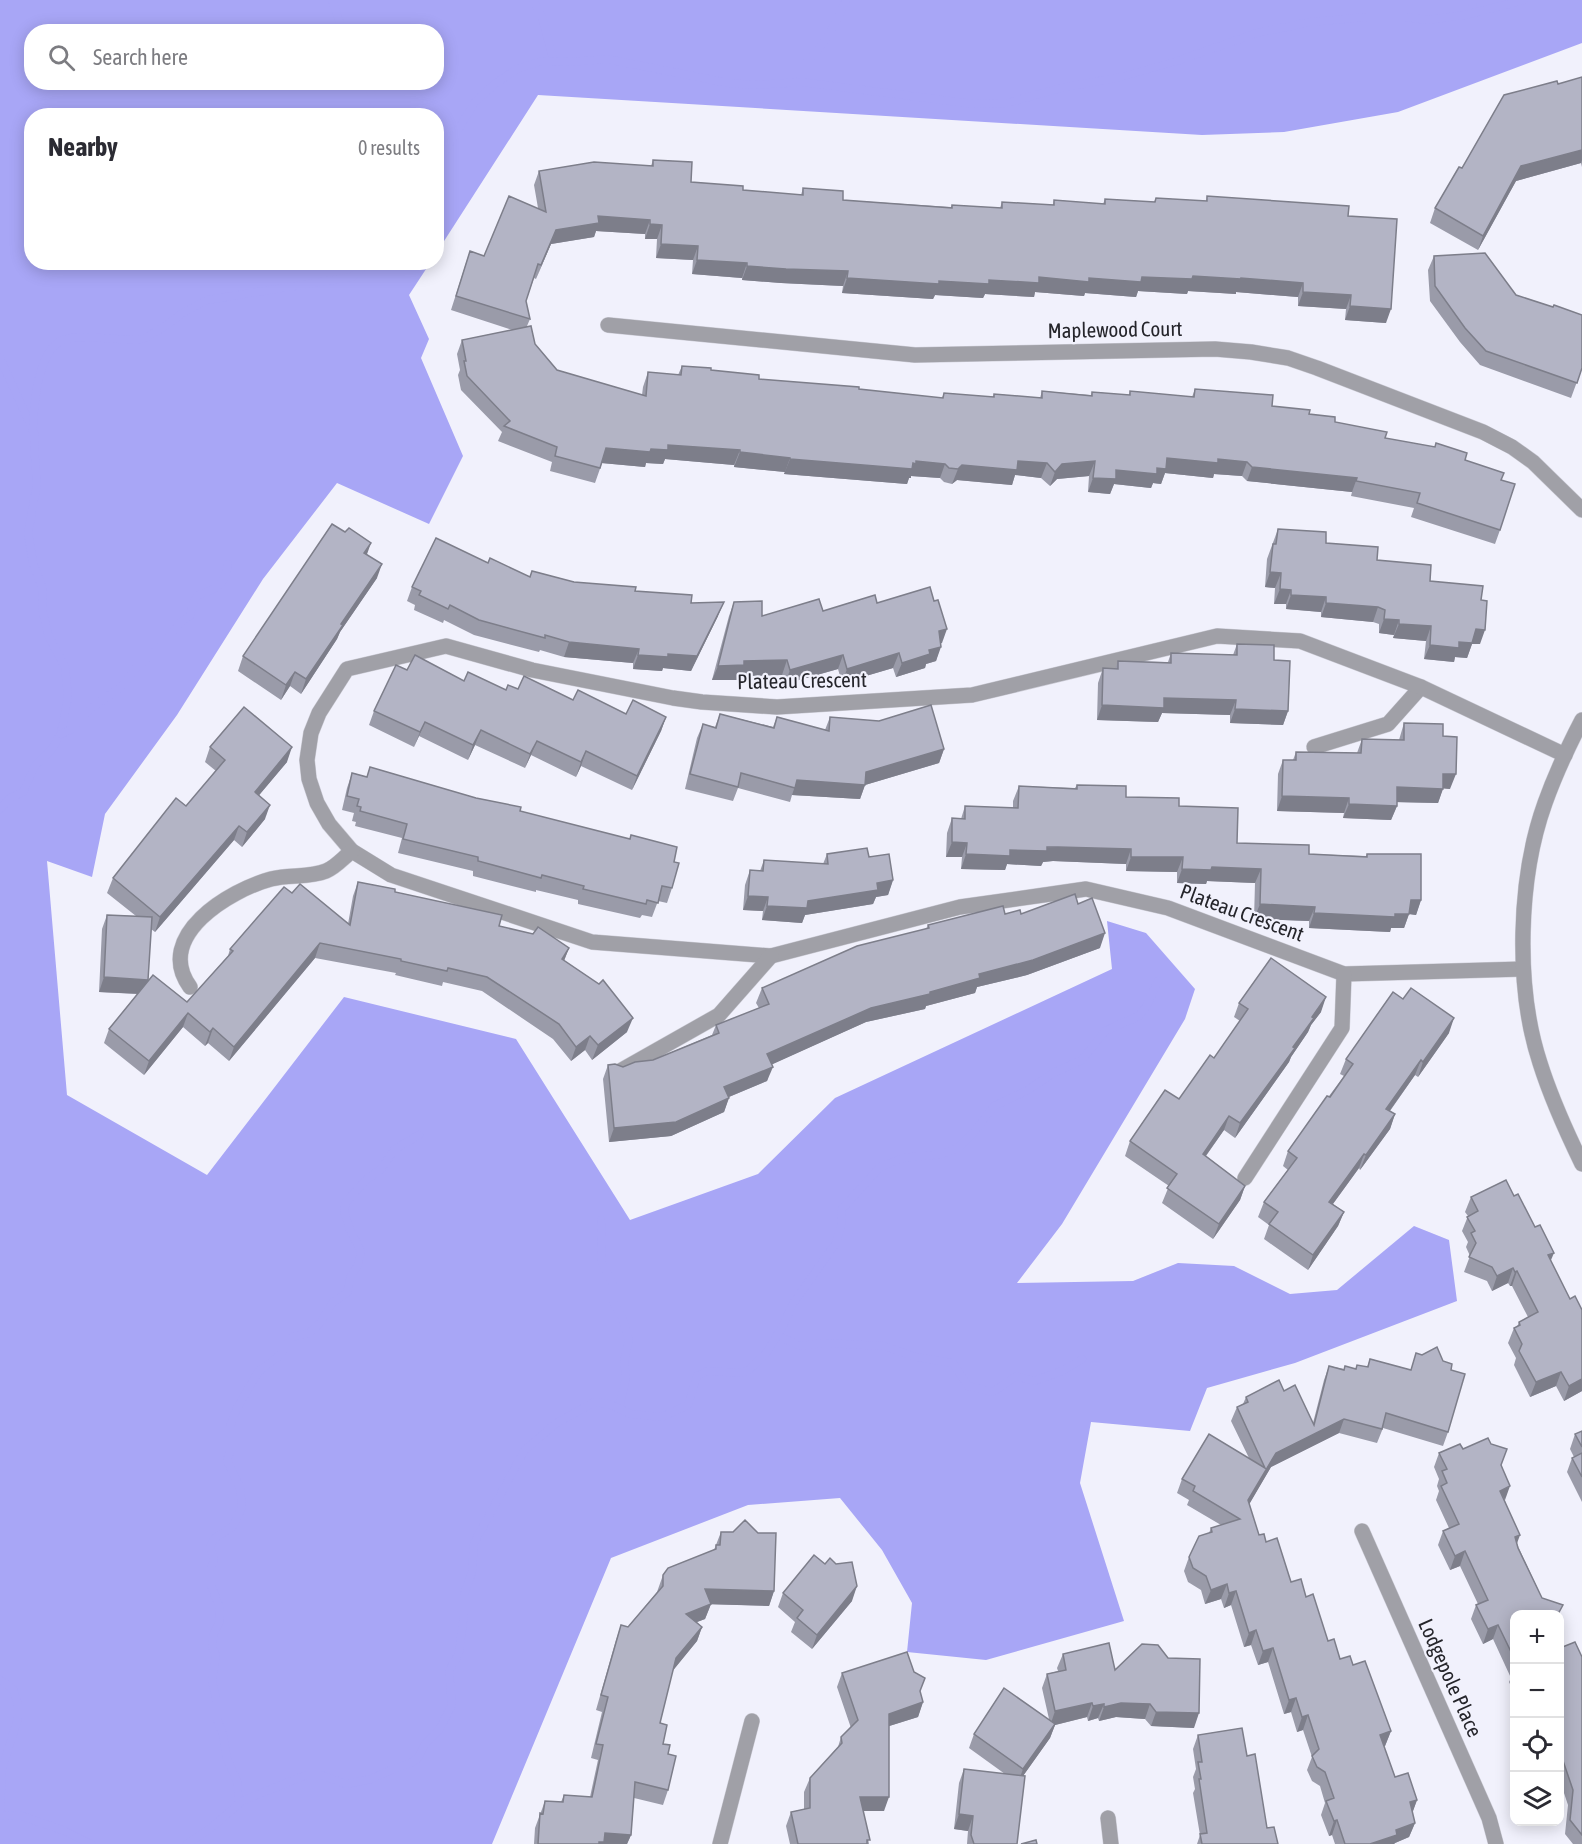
<!DOCTYPE html>
<meta charset="utf-8">
<style>
body{margin:0;font-family:"Asap Condensed",sans-serif;background:#f2f2f3;color:#2b2b33}
.controls{position:absolute;right:18px;bottom:18px;display:grid;overflow:hidden;border-radius:12px;box-shadow:0 3px 15px #0003}
.controls button{width:54px;height:54px;display:grid;place-items:center;padding:0;border:0;border-bottom:2px solid #e1e1e2;background:#fff;color:#2b2b33;font:30px sans-serif}
.list{margin:0;padding:0;list-style:none}
h2{display:flex;justify-content:space-between;align-items:center;height:78px;margin:0;padding:0 24px;font-size:26px}
h2 small{font-size:20px;font-weight:400;color:#7c7c81}
.icon{flex:none;width:33px;height:33px;fill:none;stroke:currentColor;stroke-width:2;stroke-linecap:round;stroke-linejoin:round}
.map{position:relative;flex:none;width:1582px;height:1844px;overflow:hidden}
.search{position:absolute;background:#fff;box-shadow:0 3px 15px #0003;left:24px;top:24px;width:420px;height:66px;display:flex;align-items:center;gap:15px;box-sizing:border-box;padding:0 21px;border-radius:24px;color:#7c7c81;font-size:22px}
.panel{position:absolute;background:#fff;box-shadow:0 3px 15px #0003;left:24px;top:108px;width:420px;height:162px;border-radius:24px}
.map>svg:first-child{display:block}
.forest{fill:#a8a6f6;fill-rule:evenodd}
.lines{fill:none;stroke-linecap:round;stroke-linejoin:round}
.stream{stroke:#a8a6f6;stroke-width:8}
.minor-casing{stroke:#ccccd6;stroke-width:16}
.tertiary-casing{stroke:#ccccd6;stroke-width:16}
.minor{stroke:#a0a0a7;stroke-width:15}
.tertiary{stroke:#a0a0a7;stroke-width:15}
.wall{fill:#9a9ba9}
.shaded-wall{fill:#7d7e8a}
.building{fill:#b3b4c5;stroke:#7d7e8a;stroke-width:1.5}
.labels{text-anchor:middle;stroke-width:4.5;stroke-linejoin:round;paint-order:stroke}
.street-label{font-size:21px;fill:#25252b;stroke:#f1f1fc}
</style>
<div class="map">
<svg width="1582" height="1844" viewBox="0 0 1582 1844">
<rect width="100%" height="100%" fill="#f1f1fc"/>
<!-- forest -->
<path class="forest" d="M0,0H1582V43L1398,112L1284,132L1202,135L538,95L437,252L436,116H32V262L430,263L409,295L429,339L421,358L463,456L429,524L337,483L263,579L177,715L105,814L92,877L47,861L67,1095L207,1175L344,997L516,1039L630,1220L758,1174L835,1098L1112,969L1107,921L1146,933L1195,989L1185,1019L1062,1224L1017,1283L1133,1281L1178,1263L1234,1266L1290,1294L1337,1290L1414,1226L1449,1240L1457,1301L1295,1363L1207,1388L1190,1431L1091,1422L1080,1483L1124,1621L986,1660L907,1652L912,1603L882,1550L840,1498L748,1505L611,1558L492,1844H0ZM32,32H436V82H32Z"/>
<g class="lines">
<!-- stream -->
<g class="stream">
<path d="M332,0L340,23V32"/>
<path d="M533,0L542,17L554,62"/>
<path d="M1472,0L1474,13"/>
<path d="M367,82L373,100L385,116"/>
<path d="M787,83C796,70 807,62 817,51C830,35 838,19 846,0"/>
<path d="M436,166L475,102L496,83L517,69L542,61L570,62L607,59L728,83L755,85L801,82L974,104L1007,103L1061,88L1121,77L1177,61L1257,33L1310,22L1367,17H1406L1427,20L1465,15L1524,0"/>
<path d="M0,358L35,435L34,446L37,484L28,533L33,563L42,587L43,614L49,637L65,667L68,697L61,733L52,749L35,766L23,792L10,798L0,809"/>
<path d="M33,426C34,403 38,350 63,340C77,334 121,340 138,340L145,338L167,325L181,314L207,300L352,277L368,262"/>
<path d="M61,734L72,729L88,711L123,685L136,668L161,646L181,622L190,616C196,583 205,600 221,583C225,578 227,570 228,564"/>
<path d="M601,1220L602,1263L613,1284V1302L622,1317L629,1340L624,1361L626,1378L619,1408"/>
<path d="M777,1335L800,1346L824,1343L884,1346L916,1357L953,1363L968,1386L993,1392L1016,1376L1034,1381L1062,1371L1082,1359"/>
<path d="M0,1680L13,1689L18,1705V1718L2,1769L0,1811"/>
<path d="M239,1803L237,1781L227,1759L223,1735L217,1719V1701L212,1682L216,1656L212,1646L214,1633L220,1621L219,1606L211,1585V1569L214,1559L210,1547L214,1539L233,1526L242,1507L240,1488L227,1460L230,1452V1427L236,1410L258,1372L280,1355L292,1337L309,1333L320,1323L333,1302L347,1293L351,1276L358,1265L361,1251L350,1230L344,1211L346,1202L366,1180L381,1169L395,1149L419,1135"/>
<path d="M0,1816L19,1815L65,1831L91,1844"/>
<path d="M187,1844L211,1828L242,1801L306,1775H321L346,1784L371,1779L393,1769L411,1763L418,1758L425,1744L439,1730L452,1705L449,1671L459,1653L464,1614V1595L472,1572L474,1543L524,1451L555,1424L594,1402L609,1404L631,1414L662,1417L688,1405L697,1376L707,1371L741,1373L749,1370L767,1352L784,1324L792,1305L836,1243L841,1226L842,1209L880,1167L903,1158L942,1154L958,1148L974,1132L994,1106L1028,1090L1053,1073L1082,1060L1105,1031L1139,1016L1147,1005L1158,981"/>
</g>
<defs>
<g id="minor">
<path d="M608,325L915,355L1215,349L1251,352L1288,358L1317,368L1483,432L1512,447L1533,462L1582,510"/>
<path d="M1314,747L1388,724L1421,687"/>
<path d="M1523,969L1344,974L1168,908L1086,889L960,907L771,956L592,942L391,875L352,851L329,824L317,803L309,779L307,760L311,733L319,713L347,669L446,646L532,670L673,698L702,702L777,707L972,695L1217,636L1300,641L1421,687L1565,755"/>
<path d="M190,987C153,936 230,890 271,879C289,874 309,878 326,871C336,867 344,857 352,851"/>
<path d="M620,1071L719,1015L771,956"/>
<path d="M1245,1178L1342,1028L1344,974"/>
<path d="M1362,1531L1489,1818L1496,1844"/>
<path d="M1108,1818L1111,1844"/>
<path d="M720,1844L752,1721"/>
</g>
<path id="tertiary" d="M1582,720C1568,747 1555,775 1545,803C1518,878 1515,987 1540,1063C1551,1098 1566,1131 1582,1164"/>
</defs>
<!-- minor casing -->
<use href="#minor" class="minor-casing"/>
<!-- tertiary casing -->
<use href="#tertiary" class="tertiary-casing"/>
<!-- minor -->
<use href="#minor" class="minor"/>
<!-- tertiary -->
<use href="#tertiary" class="tertiary"/>
</g>
<!-- wall -->
<g class="wall">
<path d="M1582,77V167L1581,163L1516,181L1478,250L1430,223L1435,208L1462,168L1558,84Z"/>
<path d="M653,160L691,182L743,190L801,195L803,188L843,200L951,207L952,205L1000,208L1002,202L1053,205L1054,200L1103,204L1105,199L1154,202L1156,198L1206,201L1207,196L1348,216L1386,323L1345,320L1346,309L1298,306V297L1236,292V294L1188,291L1187,294L1138,291L1136,297L1085,293L1084,296L1035,292L1034,297L985,294L983,298L935,295L933,299L842,293L843,286L781,283L742,280V278L692,274L693,260L656,258L657,239H645V234L596,231L594,237L551,244L536,279L534,278L526,301L530,319L527,326L535,344L557,370L642,395L643,387L648,372L678,375L682,366L759,379L942,398L944,393L993,397L994,394L1040,398L1042,391L1091,395L1092,392L1129,395L1130,391L1192,397L1195,389L1309,414L1385,438L1465,460L1501,480L1500,530L1495,544L1411,517L1414,508L1351,496L1352,492L1247,481L1242,476L1214,474L1213,478L1165,473L1161,484L1153,483L1151,488L1114,484L1110,494L1088,492L1089,476L1057,479L1050,486L1041,478L1015,475L1012,485L957,480L952,484L944,482L940,478L911,476V478H909L907,484L784,474L785,472L734,467V465L665,459L663,464L646,463L645,467L602,463L595,483L550,471L552,462L498,441L502,432L461,390L458,375L460,370L457,354L462,340L512,330L451,310L465,266L470,251L484,256L538,208L534,185L539,171L651,166Z"/>
<path d="M1434,256L1516,295L1553,307L1582,368L1571,398L1480,365L1460,342L1430,301L1428,270Z"/>
<path d="M1278,529L1326,543L1377,560L1481,600L1480,644H1472L1467,658L1455,657L1454,662L1424,659L1426,641L1393,638L1394,635L1379,633V624L1373,622L1321,617V612L1286,609V604H1274L1275,588L1265,587L1267,559Z"/>
<path d="M367,554L377,578L340,632L337,639L301,694L290,686L281,700L238,671L243,656Z"/>
<path d="M488,563L530,577L532,571L574,582L635,591L691,603L718,616L691,671L663,668L662,671L633,669V663L564,657L540,650L539,652L474,635L444,620L443,623L414,610L415,605L407,601L412,587Z"/>
<path d="M734,602L762,616L823,611L877,603L942,643H941L936,661L926,664L925,668L896,677L893,668L842,683L838,669L785,684L782,675L740,676L739,680H712L729,616Z"/>
<path d="M1237,644L1274,660L1288,711L1283,725L1230,723V715L1162,713L1158,722L1097,720L1098,683L1103,668L1115,669L1118,661L1168,662L1171,653L1233,655Z"/>
<path d="M407,670L506,690L518,689L573,700L626,714L666,717L661,731L632,790L581,766L576,777L531,755L525,768L475,745L468,760L419,736L414,747L369,725L374,711Z"/>
<path d="M720,714L773,727L777,717L825,730L830,717L944,749L939,763L865,785L860,799L792,795L790,802L738,788L733,801L685,789L697,738L703,724L715,727Z"/>
<path d="M1404,723L1443,736L1450,789L1443,788L1438,803L1397,802V806L1391,820L1343,818L1344,813L1277,811L1278,774L1283,760H1293L1296,752L1357,753L1362,739L1399,740Z"/>
<path d="M210,747L287,762L259,795L265,819L242,847L234,840L155,932L151,929L148,980L187,1002L228,956L230,949L292,893L348,924L353,896L358,882L395,892L569,948L564,961L627,1032L592,1060L585,1050L571,1061L553,1039L482,991L443,982L442,986L395,975L396,973L315,958L229,1061L208,1043L205,1046L183,1027L144,1075L104,1043L109,1029L137,994L99,992L102,929L107,915L136,916L107,893L113,878L186,806L216,771L205,762Z"/>
<path d="M370,767L520,811L674,862L672,888L667,903L658,901L652,917L642,915L640,918L578,904V900L536,890V892L473,876V871L398,853L402,838L355,826L356,822L352,821L354,813L342,810L347,788L352,773L367,777Z"/>
<path d="M1077,785L1126,797L1179,806L1237,843L1309,854L1366,856L1367,854L1421,900L1416,915L1409,914L1404,928H1391L1390,932L1309,928V921L1254,919L1255,883L1207,881L1206,884L1177,883V872L1126,871V864L1053,861L1043,862L1041,866L1007,864L1005,870L961,869L962,857H946L947,833L952,818L961,819L965,806L1013,808V801L1019,786L1075,788Z"/>
<path d="M827,854L869,857L893,880L888,895L876,897L873,904L805,915L802,923L762,920L763,911L743,910L745,885L750,870L760,871L764,860L823,864Z"/>
<path d="M1078,904L1100,948L1027,975L977,987L975,993L926,1006L925,1009L866,1022L772,1064L767,1081L729,1097L724,1112L671,1136L609,1142L603,1079L608,1065L623,1067L653,1060L712,1035L716,1025L759,1008L756,1003L762,988L926,929L928,925L1005,914H1021Z"/>
<path d="M1239,1003L1321,1012L1311,1025L1308,1032L1291,1057L1289,1062L1235,1138L1224,1130L1206,1156L1245,1186L1240,1200L1213,1239L1162,1203L1169,1186L1125,1156L1130,1141L1179,1099L1214,1058L1240,1021L1234,1017Z"/>
<path d="M1449,1033L1418,1077L1415,1075L1390,1111L1395,1114L1390,1129L1360,1170L1359,1168L1333,1204L1344,1212L1338,1226L1308,1270L1264,1239L1269,1225L1258,1217L1264,1202L1288,1170L1283,1166L1288,1151L1344,1076L1340,1074L1346,1059Z"/>
<path d="M1471,1197L1551,1260L1582,1391L1564,1401L1556,1386L1530,1397L1514,1365L1516,1358L1508,1343L1514,1328L1517,1327L1519,1322L1528,1317L1512,1286H1510L1508,1283L1492,1291L1487,1281L1464,1272L1470,1256L1466,1247L1468,1242L1462,1231L1468,1216L1465,1212Z"/>
<path d="M1416,1353L1443,1361L1451,1370L1448,1432L1443,1446L1383,1428L1377,1443L1339,1433L1271,1467L1249,1504L1259,1535L1266,1542L1291,1582L1306,1597L1328,1641L1340,1659L1353,1665L1391,1731L1385,1746H1384L1395,1777L1417,1800L1412,1813L1415,1823L1409,1837L1395,1843L1394,1844H1335L1332,1835L1329,1836L1321,1815L1325,1803L1320,1786L1312,1781L1307,1770L1312,1757L1303,1730L1297,1732L1291,1712L1284,1714L1268,1662L1258,1665L1251,1645L1244,1647L1231,1605L1224,1608L1221,1599L1205,1604L1201,1590L1188,1582L1184,1571L1189,1557L1209,1533L1211,1528L1221,1525L1187,1505L1189,1500L1177,1493L1182,1479L1249,1458L1231,1421L1237,1407L1243,1404L1246,1397L1284,1391L1313,1423L1324,1380L1329,1366L1344,1369L1345,1366L1356,1369L1367,1367L1370,1359L1411,1370Z"/>
<path d="M1582,1431V1502L1567,1472L1572,1458L1574,1457L1570,1449L1575,1434Z"/>
<path d="M1463,1449L1501,1465L1505,1501L1517,1544L1542,1598L1515,1614V1694L1509,1682L1511,1678L1493,1639L1483,1644L1471,1619L1476,1605L1478,1604L1460,1566L1450,1570L1438,1545L1443,1531L1449,1528L1436,1500L1439,1491L1437,1486L1439,1479L1434,1467L1439,1453Z"/>
<path d="M721,1532L774,1591L769,1606L711,1604L705,1619L697,1622L702,1627L697,1641L673,1670L660,1723L663,1744L668,1754V1790L663,1805L634,1798L631,1835L627,1844H534L535,1828L545,1801L561,1802L564,1795L590,1797L598,1760L591,1758L602,1712L596,1710L616,1640L621,1625L628,1627L657,1592L663,1575L714,1550Z"/>
<path d="M783,1593L852,1601L812,1649L791,1632L795,1622L778,1607Z"/>
<path d="M1560,1648L1582,1657V1844H1573L1565,1834L1568,1805L1560,1781Z"/>
<path d="M1063,1654L1115,1670L1194,1728L1151,1726L1145,1719L1116,1717L1099,1721L1098,1718L1088,1721L1087,1717L1055,1725L1050,1738L1023,1776L1017,1844H967L968,1831L954,1829L959,1783L964,1769L1005,1774L969,1748L974,1734L1049,1719L1042,1688L1047,1674L1058,1671L1057,1668Z"/>
<path d="M842,1673L920,1691L923,1702L918,1717L889,1726L884,1811H863L869,1844H790L786,1826L791,1812L804,1809V1792L810,1778L838,1747L841,1737L851,1728L837,1687Z"/>
<path d="M1198,1735L1247,1756L1267,1828L1278,1844H1197L1200,1835L1193,1793L1195,1789L1193,1777L1196,1769L1193,1749Z"/>
</g>
<!-- shaded-wall -->
<g class="shaded-wall">
<path d="M1582,150V160L1581,163L1516,181L1478,250L1483,236L1521,166Z"/>
<path d="M598,216L650,220L645,234L596,231L594,237L551,244L536,279L556,230Z"/>
<path d="M650,224L662,225L657,239H645Z"/>
<path d="M661,244L698,246L693,260L656,258Z"/>
<path d="M697,260L747,263L742,278L692,274Z"/>
<path d="M747,266L848,271L843,286L781,283L742,280Z"/>
<path d="M1193,276L1241,278L1303,283L1298,297L1236,292V294L1188,291L1187,294L1138,291L1136,297L1085,293L1084,296L1035,292L1034,297L985,294L983,298L935,295L933,299L842,293L847,278L939,281L1039,277L1089,278L1142,277Z"/>
<path d="M1303,292L1351,295L1346,309L1298,306Z"/>
<path d="M1350,306L1391,309L1386,323L1345,320Z"/>
<path d="M668,445L740,450L734,465L665,459L663,464L646,463L645,467L601,463L606,448L651,449Z"/>
<path d="M740,452L790,458L785,472L734,467Z"/>
<path d="M1167,458L1218,459L1247,462L1242,476L1214,474L1213,478L1165,473L1161,484L1153,483L1151,488L1114,484L1110,494L1088,492L1093,478L1116,470L1157,468Z"/>
<path d="M790,459L913,463L916,461L945,464L940,478L911,476V478H909L907,484L784,474Z"/>
<path d="M1018,461L1047,463L1041,478L1015,475L1012,485L957,480L952,484L958,469L962,465Z"/>
<path d="M1095,461L1089,476L1057,479L1050,486L1055,472L1062,464Z"/>
<path d="M1252,467L1357,478L1352,492L1247,481Z"/>
<path d="M371,543L366,557L364,553Z"/>
<path d="M382,564L377,578L340,632L337,639L301,694L306,679L341,624Z"/>
<path d="M1270,572L1281,573L1275,588L1265,587Z"/>
<path d="M1280,589L1291,590L1286,604H1274Z"/>
<path d="M1291,595L1326,597L1321,612L1286,609Z"/>
<path d="M724,602L718,616L691,671L663,668L662,671L633,669L638,655L668,654Z"/>
<path d="M1326,603L1378,607L1373,622L1321,617Z"/>
<path d="M1384,619L1399,620L1394,635L1379,633Z"/>
<path d="M1399,624L1431,626L1426,641L1393,638Z"/>
<path d="M947,629L942,643L934,645L939,631Z"/>
<path d="M1476,629L1485,630L1480,644H1472L1467,658L1455,657L1454,662L1424,659L1430,645L1459,642Z"/>
<path d="M569,642L639,649L633,663L564,657Z"/>
<path d="M941,647L936,661L926,664L925,668L896,677L902,663L929,650Z"/>
<path d="M899,653L893,668L842,683L847,669Z"/>
<path d="M843,655L838,669L785,684L790,670Z"/>
<path d="M787,660L782,675L740,676L739,680H712L718,666L744,661Z"/>
<path d="M295,672L290,686L281,700L286,685Z"/>
<path d="M1164,698L1236,700L1230,715L1162,713L1158,722L1097,720L1102,705Z"/>
<path d="M1235,709L1288,711L1283,725L1230,723Z"/>
<path d="M666,717L661,731L632,790L637,776Z"/>
<path d="M425,722L419,736L414,747L420,732Z"/>
<path d="M481,730L475,745L468,760L473,745Z"/>
<path d="M537,741L531,755L525,768L530,754Z"/>
<path d="M292,747L287,762L250,806L255,792Z"/>
<path d="M944,749L939,763L865,785L860,799L792,795L797,780L866,772Z"/>
<path d="M586,751L581,766L576,777L581,762Z"/>
<path d="M1443,774H1456L1450,789L1438,788Z"/>
<path d="M1397,787L1443,789L1438,803L1392,802Z"/>
<path d="M1282,796L1349,798L1344,813L1277,811Z"/>
<path d="M1349,804L1397,806L1391,820L1343,818Z"/>
<path d="M270,805L265,819L242,847L247,832Z"/>
<path d="M239,826L234,840L155,932L160,917Z"/>
<path d="M952,842L967,843L962,857H946Z"/>
<path d="M1058,847L1131,849L1126,864L1053,861L1043,862L1041,866L1007,864L1005,870L961,869L966,854L1010,850Z"/>
<path d="M1131,857H1183L1177,872L1126,871Z"/>
<path d="M1212,867L1261,869L1255,883L1207,881L1206,884L1177,883L1182,869Z"/>
<path d="M893,880L888,895L876,897L873,904L805,915L802,923L762,920L767,906L808,901L877,883Z"/>
<path d="M748,896L768,897L763,911L743,910Z"/>
<path d="M1411,900H1421L1416,915L1409,914L1404,928H1391L1390,932L1309,928L1314,913L1395,914Z"/>
<path d="M1260,904L1315,907L1309,921L1254,919Z"/>
<path d="M1105,933L1100,948L1027,975L977,987L975,993L926,1006L925,1009L866,1022L762,1069L767,1054L871,1008L930,992L979,974Z"/>
<path d="M320,943L315,958L229,1061L234,1047Z"/>
<path d="M569,948L563,963L562,959Z"/>
<path d="M104,977L148,980L143,994L99,992Z"/>
<path d="M1326,997L1321,1012L1311,1025L1308,1032L1291,1057L1289,1062L1235,1138L1240,1123L1293,1047L1312,1017Z"/>
<path d="M188,1013L183,1027L144,1075L149,1061Z"/>
<path d="M633,1018L627,1032L592,1060L598,1045Z"/>
<path d="M1454,1018L1449,1033L1418,1077L1423,1062Z"/>
<path d="M213,1028L208,1043L205,1046L210,1032Z"/>
<path d="M590,1036L585,1050L571,1061L576,1047Z"/>
<path d="M1421,1060L1415,1075L1381,1123L1386,1109Z"/>
<path d="M773,1067L767,1081L719,1101L724,1087Z"/>
<path d="M729,1098L724,1112L671,1136L609,1142L614,1128Z"/>
<path d="M1395,1114L1390,1129L1360,1170L1366,1155Z"/>
<path d="M1229,1116L1224,1130L1197,1168L1203,1154Z"/>
<path d="M1364,1154L1359,1168L1324,1216L1329,1202Z"/>
<path d="M1245,1186L1240,1200L1213,1239L1219,1224Z"/>
<path d="M1344,1212L1338,1226L1308,1270L1313,1255Z"/>
<path d="M1554,1253L1548,1267V1255Z"/>
<path d="M1513,1268L1508,1283L1492,1291L1497,1276Z"/>
<path d="M1517,1271L1512,1286H1510L1515,1272Z"/>
<path d="M1561,1372L1556,1386L1530,1397L1536,1382Z"/>
<path d="M1582,1379V1391L1564,1401L1569,1386Z"/>
<path d="M1344,1419L1339,1433L1271,1467L1243,1515L1248,1500L1276,1453Z"/>
<path d="M1510,1486L1505,1500L1500,1491Z"/>
<path d="M1520,1535L1515,1549V1537Z"/>
<path d="M1465,1551L1460,1566L1450,1570L1455,1556Z"/>
<path d="M1227,1584L1221,1599L1205,1604L1211,1590Z"/>
<path d="M857,1586L852,1601L812,1649L817,1635Z"/>
<path d="M705,1589L774,1591L769,1606L700,1604Z"/>
<path d="M1236,1591L1231,1605L1224,1608L1229,1593Z"/>
<path d="M711,1604L705,1619L681,1628L686,1614Z"/>
<path d="M1498,1625L1493,1639L1483,1644L1488,1629Z"/>
<path d="M702,1627L697,1641L671,1673L676,1658Z"/>
<path d="M1256,1630L1251,1645L1244,1647L1249,1633Z"/>
<path d="M1273,1648L1268,1662L1258,1665L1263,1651Z"/>
<path d="M1296,1698L1291,1712L1284,1714L1289,1700Z"/>
<path d="M923,1702L918,1717L883,1728L889,1714Z"/>
<path d="M1092,1703L1087,1717L1055,1725L1050,1738L1018,1783L1023,1769L1050,1726L1055,1711Z"/>
<path d="M1121,1703L1150,1704L1145,1719L1116,1717L1099,1721L1104,1707Z"/>
<path d="M1104,1704L1098,1718L1088,1721L1093,1706Z"/>
<path d="M1156,1712L1199,1713L1194,1728L1151,1726Z"/>
<path d="M1308,1715L1303,1730L1297,1732L1302,1717Z"/>
<path d="M1391,1731L1385,1746L1375,1749L1380,1735Z"/>
<path d="M860,1797H889L884,1811H855Z"/>
<path d="M1417,1800L1412,1814L1410,1802Z"/>
<path d="M959,1814L973,1816L968,1831L954,1829Z"/>
<path d="M1337,1820L1332,1835L1329,1836L1334,1821Z"/>
<path d="M1415,1823L1409,1837L1395,1843L1394,1844H1370L1396,1830Z"/>
<path d="M605,1833L631,1835L627,1844H598Z"/>
</g>
<!-- building -->
<g class="building">
<path d="M1582,77V150L1521,166L1483,236L1435,208L1459,167L1462,168L1504,95L1557,81L1558,84Z"/>
<path d="M653,160L692,162L691,182L743,186V190L803,195V188L843,191V200L952,208V205L1002,208V202L1054,205V200L1105,204V199L1155,202L1156,198L1207,201V196L1349,206L1348,216L1397,219L1391,309L1350,306L1351,295L1303,292V283L1241,278V279L1193,276L1192,279L1142,277L1141,282L1089,278V282L1039,277V283L989,280V284L939,281V284L847,278L848,271L786,269L747,266V263L697,260L698,246L661,244L662,225L650,224V220L598,216L599,223L556,230L541,265L538,264L526,301L530,319L456,296L470,251L484,256L509,196L546,212L539,171L594,162L653,166Z"/>
<path d="M1485,253L1516,295L1553,307L1554,305L1582,315V368L1577,383L1486,351L1465,328L1435,286L1434,256Z"/>
<path d="M531,326L535,344L557,370L646,396L648,372L681,375L682,366L711,368V370L759,375V379L859,387V389L943,398L944,393L994,397V394L1042,398V391L1092,396V392L1130,395V391L1194,397L1195,389L1273,395L1272,406L1310,410L1309,414L1335,417V422L1387,432L1385,438L1435,447L1436,443L1467,453L1465,460L1504,473L1501,480L1515,484L1500,530L1417,503L1420,493L1356,481L1357,478L1252,467L1247,462L1218,459V463L1167,458L1166,469L1157,468V474L1116,470V479L1093,478L1095,461L1062,464L1055,472L1047,463L1018,461L1017,470L962,465L958,469L949,468L945,464L916,461V464L913,463L912,469L790,459V458L740,452V450L668,445V450L651,449L650,452L606,448L600,468L555,456L557,447L504,426L510,421L467,376L464,361H466L462,340Z"/>
<path d="M332,524L345,532L349,528L371,543L364,553L382,564L341,624L343,625L306,679L295,672L286,685L243,656Z"/>
<path d="M1278,529L1326,532V543L1378,547L1377,560L1431,565L1430,581L1483,586L1481,600L1487,601L1485,630L1476,629L1472,643L1459,642V648L1430,645L1431,626L1399,624V620L1384,619L1385,610L1378,607L1326,603V597L1291,595V590L1280,589L1281,573L1270,572L1273,544H1276Z"/>
<path d="M436,538L488,563L490,558L530,577L532,571L574,582L636,587L635,591L692,595L691,603L724,602L697,656L668,654V657L638,655L639,649L569,642L545,635V638L479,620L450,605L448,609L419,595L421,591L412,587Z"/>
<path d="M930,587L934,601L938,600L947,629L939,631L941,647L929,650L930,654L902,663L899,653L847,669L843,655L790,670L787,660L744,661V665L718,666L734,602L762,601V616L819,599L823,611L875,595L877,603Z"/>
<path d="M1237,644L1274,645V660L1290,661L1288,711L1235,709L1236,700L1164,698V708L1102,705L1103,668L1118,669V661L1171,663V653L1237,655Z"/>
<path d="M415,655L464,681L468,672L506,690L508,685L518,689L524,676L573,700L578,690L626,714L633,700L666,717L637,776L586,751L581,762L537,741L530,754L481,730L473,745L425,722L420,732L374,711L396,665L407,670Z"/>
<path d="M931,705L944,749L866,772L865,785L797,780L795,788L741,773L738,787L690,774L703,724L716,728L720,714L774,728L777,717L829,731L830,717L879,721Z"/>
<path d="M244,707L292,747L255,792L270,805L247,832L239,826L160,917L113,878L176,798L186,806L225,760L210,747Z"/>
<path d="M1404,723L1443,724V736L1457,737L1456,774H1443V789L1397,787V806L1349,804V798L1282,796L1283,760H1296V752L1361,753L1362,739L1404,740Z"/>
<path d="M370,767L476,798L521,807L520,811L630,839L631,835L677,847L674,862L679,863L672,888L662,886L658,903L647,900L646,904L583,889L584,886L542,875L541,878L478,861V857L403,839L407,824L360,811L361,807L357,806L359,799L347,796L352,773L367,777Z"/>
<path d="M1077,785L1126,786V797L1179,798V806L1238,808L1237,843L1309,845V854L1367,857V854H1421V900H1411L1409,914H1395V917L1314,913L1315,907L1260,904L1261,869L1212,867L1211,870L1182,869L1183,857H1131V849L1058,847H1047V851L1010,850V856L966,854L967,843L952,842V818L965,819V806L1018,808L1019,786L1077,789Z"/>
<path d="M867,848L869,857L889,854L893,880L877,883L878,890L808,901L807,908L767,906L768,897L748,896L750,870L763,871L764,860L828,864L827,854Z"/>
<path d="M358,882L395,889V892L502,915L499,926L533,934L538,927L569,948L562,959L599,984L603,980L633,1018L598,1045L590,1036L576,1047L559,1024L487,977L448,968L447,971L401,961V959L320,943L234,1047L213,1028L210,1032L188,1013L149,1061L109,1029L153,975L187,1002L233,951L230,949L284,887L292,893L300,884L350,925Z"/>
<path d="M1075,894L1078,904L1092,898L1105,933L1033,960L979,974L980,978L930,992V994L871,1008L767,1054L773,1067L724,1087L729,1098L676,1122L614,1128L608,1065L615,1064L623,1067L635,1062L653,1060L719,1033L716,1025L769,1004L762,988L857,946L929,928L928,925L1003,906L1005,914L1020,910L1021,914Z"/>
<path d="M107,915L152,917L148,980L104,977Z"/>
<path d="M1271,958L1326,997L1312,1017L1314,1018L1293,1047L1295,1048L1240,1123L1229,1116L1203,1154L1245,1186L1219,1224L1167,1188L1177,1174L1130,1141L1165,1090L1179,1099L1210,1055L1214,1058L1248,1009L1239,1003Z"/>
<path d="M1411,988L1454,1018L1423,1062L1421,1060L1386,1109L1395,1114L1366,1155L1364,1154L1329,1202L1344,1212L1313,1255L1269,1224L1278,1212L1264,1202L1297,1158L1288,1151L1327,1096L1330,1097L1353,1064L1346,1059L1393,992L1403,999Z"/>
<path d="M1506,1180L1514,1196L1518,1194L1535,1227L1540,1225L1554,1253L1548,1255L1570,1299L1575,1296L1582,1310V1379L1569,1386L1561,1372L1536,1382L1519,1351L1522,1344L1514,1328L1520,1325L1519,1322L1538,1312L1517,1271L1515,1272L1513,1268L1497,1276L1492,1267L1469,1257L1476,1243L1471,1233L1475,1231L1467,1217L1478,1211L1471,1197Z"/>
<path d="M1437,1347L1443,1361L1452,1364L1451,1370L1465,1374L1448,1432L1386,1413L1382,1429L1344,1419L1276,1453L1248,1500L1259,1535L1264,1534L1266,1542L1277,1538L1291,1582L1301,1579L1306,1597L1313,1594L1328,1641L1334,1639L1340,1659L1350,1656L1353,1665L1365,1661L1391,1731L1380,1735L1395,1777L1408,1773L1417,1800L1410,1802L1415,1823L1396,1830L1397,1835L1370,1844H1345L1337,1820L1334,1821L1326,1801L1334,1798L1325,1772L1317,1767L1312,1756L1319,1749L1308,1715L1302,1717L1296,1698L1289,1700L1273,1648L1263,1651L1256,1630L1249,1633L1236,1591L1229,1593L1227,1584L1211,1590L1206,1576L1193,1568L1189,1557L1199,1536L1212,1532L1211,1528L1240,1519L1193,1491L1195,1486L1182,1479L1209,1434L1265,1468L1237,1407L1248,1402L1246,1397L1279,1380L1284,1391L1295,1385L1314,1425L1329,1366L1344,1370L1345,1366L1356,1369L1357,1365L1368,1367L1370,1359L1411,1370L1416,1353L1422,1355Z"/>
<path d="M1582,1431V1447L1575,1434Z"/>
<path d="M1488,1438L1491,1444L1507,1449L1501,1465L1510,1486L1500,1491L1520,1535L1515,1537L1518,1548L1542,1598L1563,1605L1558,1614H1515V1660L1498,1625L1488,1629L1476,1605L1488,1600L1465,1551L1455,1556L1443,1531L1459,1524L1441,1486L1447,1483L1442,1471L1447,1469L1439,1453L1460,1444L1463,1449Z"/>
<path d="M1582,1453V1477L1572,1458Z"/>
<path d="M745,1520L758,1533H776L774,1591L705,1589L711,1604L686,1614L702,1627L676,1658L660,1723L667,1725L663,1744L670,1745L668,1754L676,1756L668,1790L635,1782L631,1835L605,1833L604,1842H599V1844H538L540,1813L543,1814L545,1801L563,1802L564,1795L592,1797L603,1745L596,1744L608,1697L601,1695L621,1625L628,1627L663,1586V1575L668,1568L716,1549V1545H720L721,1532H733Z"/>
<path d="M814,1555L825,1564L830,1558L836,1564L852,1562L857,1586L817,1635L797,1618L803,1610L783,1593Z"/>
<path d="M1575,1642L1582,1657V1835L1570,1820L1573,1790L1560,1752V1748L1562,1747L1560,1741V1648Z"/>
<path d="M1109,1643L1115,1670L1142,1644L1158,1645L1168,1658L1200,1659L1199,1713L1156,1712L1150,1704L1121,1703L1104,1707V1704L1093,1706L1092,1703L1055,1711L1047,1674L1066,1670L1063,1654Z"/>
<path d="M907,1652L914,1672L925,1678L920,1691L923,1702L889,1714V1797H860L870,1840H867V1844H798L791,1812L810,1808V1778L842,1743L841,1737L858,1720L842,1673Z"/>
<path d="M1004,1688L1055,1724L1023,1769L974,1734Z"/>
<path d="M1242,1728L1247,1756L1255,1754L1267,1828L1274,1827L1278,1844H1202L1200,1834L1207,1833L1199,1779H1201L1198,1762H1202L1198,1735Z"/>
<path d="M964,1769L1025,1776L1017,1844H974L971,1835L973,1816L959,1814Z"/>
<path d="M1036,1840L1037,1844H1021Z"/>
</g>
<g class="labels">
<!-- street labels -->
<g class="street-label">
<text transform="translate(1115 330) rotate(-1)" y="7">Maplewood Court</text>
<text transform="translate(802 681) rotate(-1)" y="7">Plateau Crescent</text>
<text transform="translate(1242 913) rotate(20)" y="7">Plateau Crescent</text>
<text transform="translate(1450 1678) rotate(66)" y="7">Lodgepole Place</text>
</g>
</g>
</svg>
<div class="controls">
<button>+</button>
<button>−</button>
<button><svg class="icon" aria-label="locate" viewBox="0 0 24 24"><circle cx="12" cy="12" r="6"/><path d="M12 2v4M12 18v4M2 12h4M18 12h4"/></svg></button>
<button><svg class="icon" aria-label="layers" viewBox="0 0 24 24"><path d="M12 4l9 5-9 5-9-5zM3 14l9 5 9-5"/></svg></button>
</div>
<div class="search"><svg class="icon" aria-label="search" viewBox="0 0 24 24"><circle cx="10" cy="10" r="6"/><path d="M15 15l6 6"/></svg>Search here</div>
<section class="panel">
<h2>Nearby<small>0 results</small></h2>
<ul class="list">
</ul>
</section>
</div>
